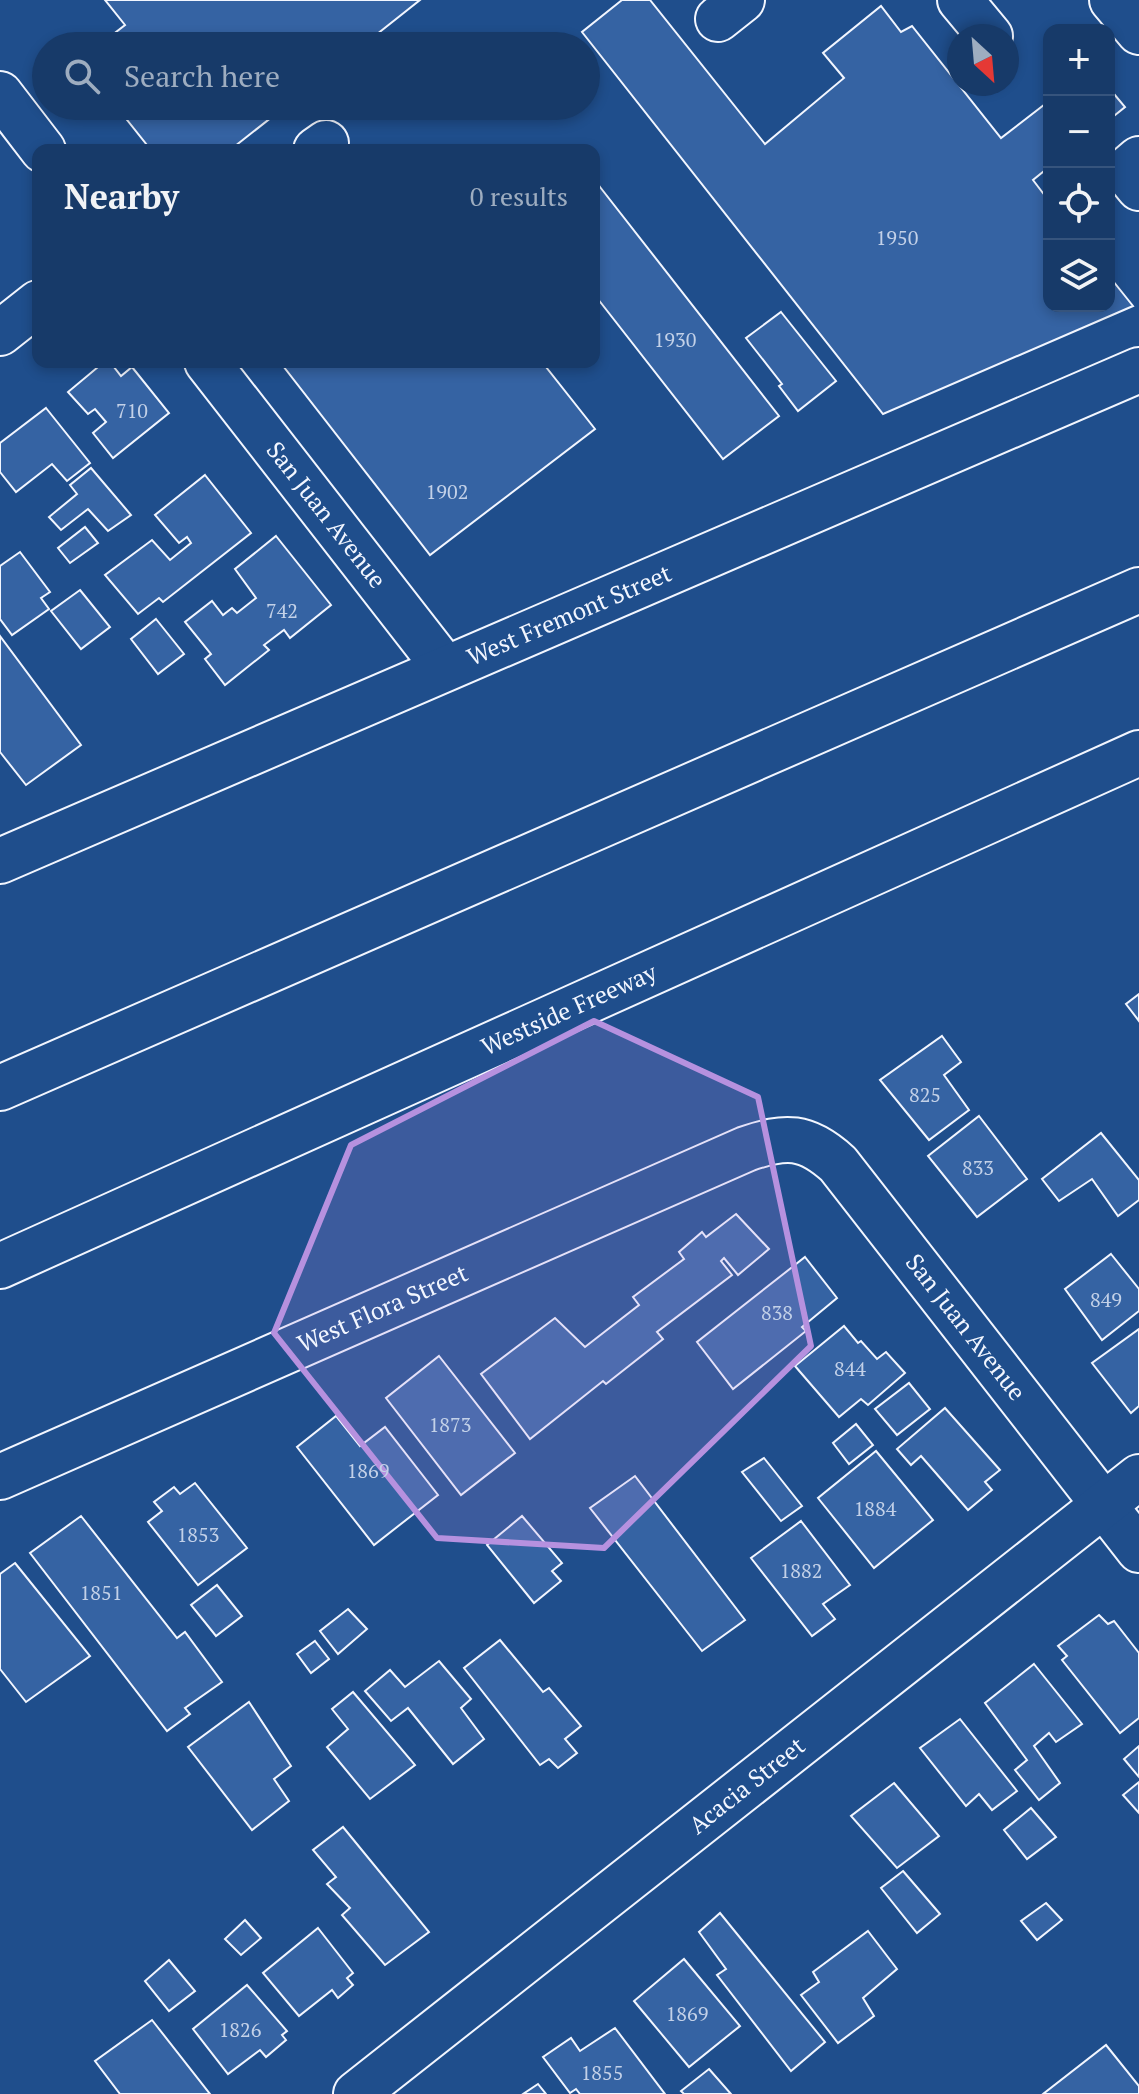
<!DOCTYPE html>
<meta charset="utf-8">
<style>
body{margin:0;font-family:"PT Serif",serif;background:#244571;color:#f1f3f6}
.controls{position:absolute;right:24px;top:24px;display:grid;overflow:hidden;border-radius:16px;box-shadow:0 4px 12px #0003}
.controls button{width:72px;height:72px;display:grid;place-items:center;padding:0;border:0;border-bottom:2px solid #36547d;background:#173a69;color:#f1f3f6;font:40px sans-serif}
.compass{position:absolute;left:947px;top:24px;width:72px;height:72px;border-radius:50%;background:#173a69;box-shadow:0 4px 12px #0003;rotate:154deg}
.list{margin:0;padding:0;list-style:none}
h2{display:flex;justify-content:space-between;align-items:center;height:104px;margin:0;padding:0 32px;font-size:34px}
h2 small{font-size:26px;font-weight:400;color:#9eadc0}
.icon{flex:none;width:44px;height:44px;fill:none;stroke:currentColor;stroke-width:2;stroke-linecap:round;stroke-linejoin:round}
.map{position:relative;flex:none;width:1139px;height:2094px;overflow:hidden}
.search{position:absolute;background:#173a69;box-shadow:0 4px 12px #0003;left:32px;top:32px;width:568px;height:88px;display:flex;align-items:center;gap:20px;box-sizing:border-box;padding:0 28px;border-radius:44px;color:#9eadc0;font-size:30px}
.panel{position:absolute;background:#173a69;box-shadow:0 4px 12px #0003;left:32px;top:144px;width:568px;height:224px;border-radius:16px}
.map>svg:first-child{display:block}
.building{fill:#3563a3;stroke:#f2f6ff;stroke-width:2}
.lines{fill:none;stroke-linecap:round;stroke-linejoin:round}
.minor-casing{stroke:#f2f6ff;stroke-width:48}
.highway-casing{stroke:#f2f6ff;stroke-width:48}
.minor{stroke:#1f4e8c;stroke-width:44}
.highway{stroke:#1f4e8c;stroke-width:44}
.marked{fill:#b691df;fill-opacity:0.2;stroke:#b691df;stroke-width:6;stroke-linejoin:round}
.labels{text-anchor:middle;stroke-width:6;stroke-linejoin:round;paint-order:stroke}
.number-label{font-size:20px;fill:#c3d1e8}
.street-label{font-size:24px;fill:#f2f6ff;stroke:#1f4e8c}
</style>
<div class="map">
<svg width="1139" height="2094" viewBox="0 0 1139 2094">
<rect width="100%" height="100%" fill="#1f4e8c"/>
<!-- building -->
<g class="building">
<path d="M105,0H420L362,46H98L125,25Z"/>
<path d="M622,0H650L765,144L844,78L823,53L881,6L901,32L912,26L1001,138L1049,101V167L1033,180L1049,201V306H1109V276L1133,306L883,414L582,32Z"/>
<path d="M1109,88L1125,107L1109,120Z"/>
<path d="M116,106H286L230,150H151Z"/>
<path d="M600,187L779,416L723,459L594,294V192Z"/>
<path d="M781,312L836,381L798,411L779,386L782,384L746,338Z"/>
<path d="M104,362H110L121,376L132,367L169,413L113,458L93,433L106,422L95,409L88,414L68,392Z"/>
<path d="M280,362H542L595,429L430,555Z"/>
<path d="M46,408L90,463L67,481L52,464L16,492L0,472V443Z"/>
<path d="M91,468L131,515L108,531L88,509L61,530L49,517L77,494L70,485Z"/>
<path d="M205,475L251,533L163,602L159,598L138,614L105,575L152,540L170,560L191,543L187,537L179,543L155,515Z"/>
<path d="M85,527L98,543L70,563L58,548Z"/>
<path d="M276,536L331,605L290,638L284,630L264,645L269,650L225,685L205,659L211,654L185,622L212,601L223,615L232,608L237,613L256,598L235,569Z"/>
<path d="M20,552L50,592L41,598L49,609L12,635L0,619V566Z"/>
<path d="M80,590L110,627L81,649L51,611Z"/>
<path d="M156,619L184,654L158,674L131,639Z"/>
<path d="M0,636L81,745L26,785L0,752Z"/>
<path d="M1139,994V1021L1126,1004Z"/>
<path d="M942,1036L961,1062L944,1075L969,1110L929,1140L880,1080Z"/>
<path d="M979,1116L1027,1179L977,1217L928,1156Z"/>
<path d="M1101,1133L1139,1180V1200L1118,1216L1092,1179L1059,1201L1042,1179Z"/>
<path d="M736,1214L769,1249L738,1275L724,1258L721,1261L732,1275L657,1332L663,1339L606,1384L603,1381L530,1439L481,1374L555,1318L585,1347L639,1305L633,1297L684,1259L679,1252L702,1232L706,1237Z"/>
<path d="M1111,1254L1139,1289V1311L1102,1340L1065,1289Z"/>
<path d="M805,1257L837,1298L802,1327L806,1331L733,1389L697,1342Z"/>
<path d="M844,1326L858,1343L861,1341L877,1359L886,1352L905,1373L868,1405L861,1399L839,1417L795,1366Z"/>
<path d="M1139,1329V1406L1131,1413L1092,1363Z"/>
<path d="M439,1356L515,1453L461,1495L386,1398Z"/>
<path d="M909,1383L930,1409L897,1435L875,1409Z"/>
<path d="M945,1408L1000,1470L985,1482L992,1490L968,1510L921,1456L911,1465L897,1449Z"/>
<path d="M336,1416L360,1446L385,1427L438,1495L374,1545L297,1447Z"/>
<path d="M856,1424L873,1445L849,1464L833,1443Z"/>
<path d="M876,1451L933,1520L874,1568L818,1498Z"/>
<path d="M764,1458L802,1506L781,1521L742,1472Z"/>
<path d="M635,1476L745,1620L702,1651L590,1508Z"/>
<path d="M195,1483L247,1548L198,1585L148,1522L162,1511L154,1502L174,1487L180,1494Z"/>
<path d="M81,1516L177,1638L185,1632L222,1682L185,1708L190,1714L167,1731L30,1553Z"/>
<path d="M522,1516L562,1563L552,1571L561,1581L534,1603L487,1545Z"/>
<path d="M801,1521L850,1585L823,1604L835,1619L812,1636L751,1558Z"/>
<path d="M15,1563L90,1656L26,1702L0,1669V1574Z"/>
<path d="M217,1585L242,1616L216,1636L191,1605Z"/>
<path d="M348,1609L367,1629L338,1654L320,1631Z"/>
<path d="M1099,1615L1108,1624L1114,1621L1139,1653V1718L1120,1733L1062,1660L1067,1656L1058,1646Z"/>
<path d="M500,1640L543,1692L549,1688L581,1726L565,1739L577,1753L558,1768L549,1759L540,1765L464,1668Z"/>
<path d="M315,1641L329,1659L311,1673L297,1654Z"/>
<path d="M439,1661L471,1699L461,1708L484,1739L453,1764L408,1708L391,1721L365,1691L390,1670L405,1687Z"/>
<path d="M1034,1664L1082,1724L1056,1742L1049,1733L1034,1746L1060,1783L1039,1800L1015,1770L1027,1760L985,1703Z"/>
<path d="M353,1692L415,1765L370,1799L327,1747L348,1729L332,1709Z"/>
<path d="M249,1702L291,1766L274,1779L289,1801L252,1830L188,1747Z"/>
<path d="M960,1719L1017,1791L992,1810L979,1794L966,1806L920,1748Z"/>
<path d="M1139,1746V1777L1124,1759Z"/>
<path d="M1139,1782V1813L1123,1795Z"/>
<path d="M894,1783L939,1836L897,1868L851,1816Z"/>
<path d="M1031,1808L1056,1837L1027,1859L1004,1830Z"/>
<path d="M343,1827L429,1932L385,1965L342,1915L350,1908L327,1884L336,1877L313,1850Z"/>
<path d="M903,1871L940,1914L917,1933L881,1888Z"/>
<path d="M1046,1903L1062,1920L1037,1940L1021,1921Z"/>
<path d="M720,1913L825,2042L791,2071L717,1975L726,1969L699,1932Z"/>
<path d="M245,1920L261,1938L241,1955L225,1939Z"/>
<path d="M318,1928L353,1973L347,1978L353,1985L338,1998L332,1990L299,2016L263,1973Z"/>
<path d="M868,1931L897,1969L863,1998L874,2016L838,2043L801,1995L819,1982L813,1972Z"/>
<path d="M684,1959L740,2026L689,2067L634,2001Z"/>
<path d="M169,1960L195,1991L169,2011L145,1981Z"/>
<path d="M247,1985L287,2031L282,2035L286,2040L266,2057L260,2050L228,2074L193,2029Z"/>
<path d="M152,2020L210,2094H120L95,2061Z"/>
<path d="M615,2028L665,2094H580L576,2089L570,2093L543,2057L571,2038L580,2051Z"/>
<path d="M1106,2045L1139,2086V2094H1043Z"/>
<path d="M709,2069L731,2094H684L681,2091Z"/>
<path d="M538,2084L546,2094H523Z"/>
</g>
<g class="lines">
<defs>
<g id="minor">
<path d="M960,0L990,36"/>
<path d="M1112,0L1139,32"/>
<path d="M718,19L742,0"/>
<path d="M0,94L43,150"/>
<path d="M316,150L326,143"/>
<path d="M1139,159L1125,171L1139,188"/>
<path d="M0,333L38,303"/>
<path id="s1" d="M207,362L445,668"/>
<path id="s2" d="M0,861L1139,370"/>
<path id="s3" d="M0,1477L746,1149C786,1135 806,1135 838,1164L1139,1550"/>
<path id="s4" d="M356,2094L1139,1477"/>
</g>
<g id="highway">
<path d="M0,1088L1139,590"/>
<path id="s5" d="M0,1266L1139,753"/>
</g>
</defs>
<!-- minor casing -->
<use href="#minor" class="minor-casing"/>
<!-- highway casing -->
<use href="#highway" class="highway-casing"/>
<!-- minor -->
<use href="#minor" class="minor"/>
<!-- highway -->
<use href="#highway" class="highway"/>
</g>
<!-- marked area -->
<path class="marked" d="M594,1021L758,1097L811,1346L604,1548L437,1538L274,1333L351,1145Z"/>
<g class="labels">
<!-- number labels -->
<g class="number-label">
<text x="897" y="245">1950</text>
<text x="675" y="347">1930</text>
<text x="132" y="418">710</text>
<text x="447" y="499">1902</text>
<text x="282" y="618">742</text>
<text x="925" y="1102">825</text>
<text x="978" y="1175">833</text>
<text x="1106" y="1307">849</text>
<text x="777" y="1320">838</text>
<text x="850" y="1376">844</text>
<text x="450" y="1432">1873</text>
<text x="368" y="1478">1869</text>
<text x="875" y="1516">1884</text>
<text x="198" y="1542">1853</text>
<text x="801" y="1578">1882</text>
<text x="101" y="1600">1851</text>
<text x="687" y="2021">1869</text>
<text x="240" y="2037">1826</text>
<text x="602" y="2080">1855</text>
</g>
<!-- street labels -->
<g class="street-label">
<text dy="8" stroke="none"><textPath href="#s1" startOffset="194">San Juan Avenue</textPath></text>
<text dy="8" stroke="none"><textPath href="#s2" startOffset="620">West Fremont Street</textPath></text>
<text dy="8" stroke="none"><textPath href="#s5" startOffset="624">Westside Freeway</textPath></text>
<text dy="8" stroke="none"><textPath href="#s3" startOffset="418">West Flora Street</textPath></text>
<text dy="8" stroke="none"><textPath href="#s3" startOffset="1122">San Juan Avenue</textPath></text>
<text dy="8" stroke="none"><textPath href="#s4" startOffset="498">Acacia Street</textPath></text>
</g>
</g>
</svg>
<div class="controls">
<button>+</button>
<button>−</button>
<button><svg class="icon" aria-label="locate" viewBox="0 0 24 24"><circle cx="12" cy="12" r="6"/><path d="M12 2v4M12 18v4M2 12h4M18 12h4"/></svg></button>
<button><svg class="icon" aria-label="layers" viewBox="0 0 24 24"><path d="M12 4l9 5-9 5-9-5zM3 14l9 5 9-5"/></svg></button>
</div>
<svg class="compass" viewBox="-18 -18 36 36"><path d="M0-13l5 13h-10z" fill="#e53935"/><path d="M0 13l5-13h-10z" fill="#9eadc0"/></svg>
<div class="search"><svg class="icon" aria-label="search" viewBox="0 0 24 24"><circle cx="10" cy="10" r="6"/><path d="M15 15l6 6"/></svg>Search here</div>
<section class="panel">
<h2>Nearby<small>0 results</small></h2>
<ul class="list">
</ul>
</section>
</div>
